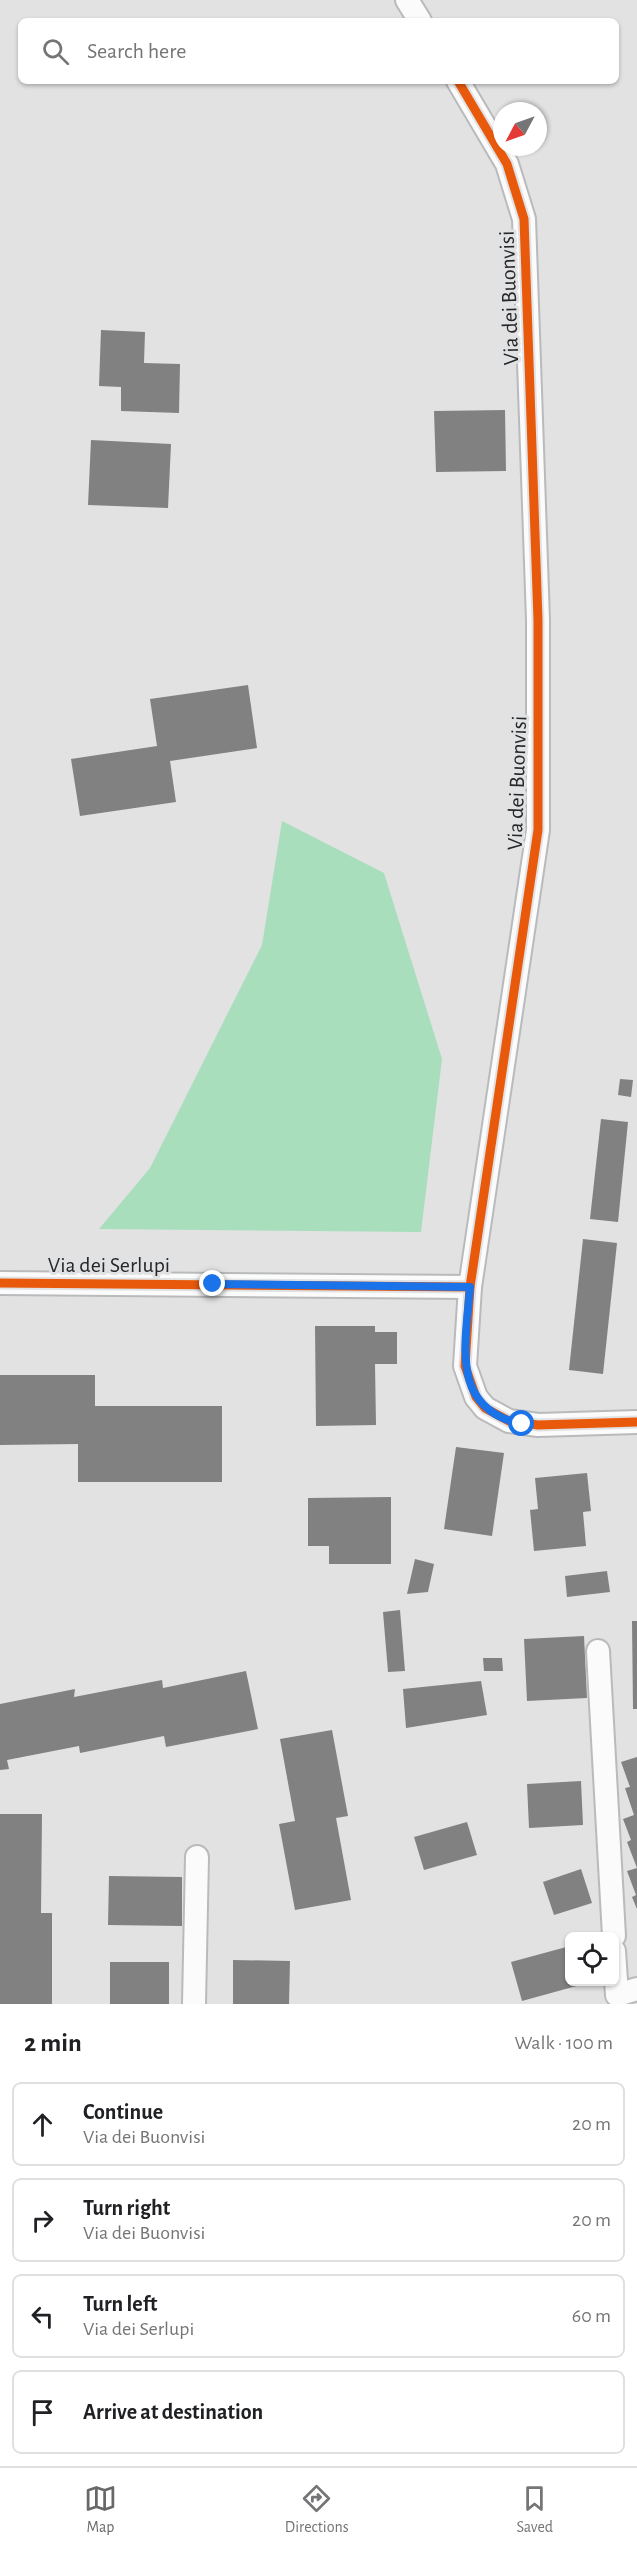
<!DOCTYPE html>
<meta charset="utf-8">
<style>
body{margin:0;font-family:"Alegreya Sans",sans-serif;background:#f6f6f6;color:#202124}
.controls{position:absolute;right:18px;bottom:18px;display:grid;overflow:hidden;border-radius:9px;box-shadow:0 2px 4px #0004}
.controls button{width:54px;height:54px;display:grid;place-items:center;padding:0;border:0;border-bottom:2px solid #e0e0e0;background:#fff;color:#202124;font:30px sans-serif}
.compass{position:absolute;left:493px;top:102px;width:54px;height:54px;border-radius:50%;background:#fff;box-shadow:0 2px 4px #0004;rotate:229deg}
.stop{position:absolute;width:18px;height:18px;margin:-14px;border:4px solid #1a73e8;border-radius:50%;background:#fff}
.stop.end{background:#1a73e8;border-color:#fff;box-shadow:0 2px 6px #0008}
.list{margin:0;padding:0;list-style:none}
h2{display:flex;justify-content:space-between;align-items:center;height:78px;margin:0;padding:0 24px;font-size:26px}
h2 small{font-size:20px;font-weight:400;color:#757577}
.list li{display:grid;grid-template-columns:39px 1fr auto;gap:18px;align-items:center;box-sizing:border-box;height:84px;margin:0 12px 12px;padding:0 12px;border:2px solid #e0e0e0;border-radius:9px}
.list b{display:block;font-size:22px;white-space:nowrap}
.list p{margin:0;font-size:20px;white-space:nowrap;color:#757577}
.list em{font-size:20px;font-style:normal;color:#757577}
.icon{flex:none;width:33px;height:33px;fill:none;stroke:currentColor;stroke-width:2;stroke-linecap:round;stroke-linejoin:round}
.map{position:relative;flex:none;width:637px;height:2004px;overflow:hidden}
.search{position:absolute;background:#fff;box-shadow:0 2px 4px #0004;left:18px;right:18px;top:18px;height:66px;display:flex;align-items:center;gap:15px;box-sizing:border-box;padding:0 21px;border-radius:9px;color:#757577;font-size:22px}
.sheet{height:462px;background:#fff}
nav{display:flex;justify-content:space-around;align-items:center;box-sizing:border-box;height:84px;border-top:2px solid #e0e0e0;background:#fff;font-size:16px;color:#757577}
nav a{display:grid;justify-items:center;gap:3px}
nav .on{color:#686869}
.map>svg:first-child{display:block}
.green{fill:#a8debc}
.building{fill:#828182}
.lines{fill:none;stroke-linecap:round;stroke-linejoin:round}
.street-casing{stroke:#b9babb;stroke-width:26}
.street{stroke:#fbfbfb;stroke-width:22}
.cycleway-casing{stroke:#e1e2e4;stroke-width:13}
.cycleway{stroke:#e8590c;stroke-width:9}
.route{stroke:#1a73e8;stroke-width:8}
.labels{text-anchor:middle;stroke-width:6;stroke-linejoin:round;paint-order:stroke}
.street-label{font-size:22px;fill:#272728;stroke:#e1e2e4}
</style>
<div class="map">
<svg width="637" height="2004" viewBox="0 0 637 2004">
<rect width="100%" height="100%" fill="#e2e2e3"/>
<!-- green -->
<path class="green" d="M282,821L384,873L442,1059L421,1232L99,1229L150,1168L262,945Z"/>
<!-- building -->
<g class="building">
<path d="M101,330L145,332L144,363L180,364L179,413L121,411V387L99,386Z"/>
<path d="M505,410L506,471L436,472L434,411Z"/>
<path d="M91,440L171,444L168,508L88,505Z"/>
<path d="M248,685L257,748L170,761L176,802L80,816L71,759L157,746L150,699Z"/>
<path d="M620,1079L633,1080L631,1097L618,1095Z"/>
<path d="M601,1119L628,1122L618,1222L590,1219Z"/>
<path d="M583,1239L617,1243L603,1374L569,1370Z"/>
<path d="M315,1326H375V1332H397V1364H375L376,1425L316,1426Z"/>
<path d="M0,1375H95V1406H222V1482H78V1444L0,1445Z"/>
<path d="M456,1447L504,1453L492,1536L444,1529Z"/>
<path d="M587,1473L591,1511L583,1512L586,1546L534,1551L530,1510L538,1509L535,1478Z"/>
<path d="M391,1497V1564H329V1546H308V1498Z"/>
<path d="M415,1559L434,1564L428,1592L407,1594Z"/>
<path d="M607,1571L610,1592L567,1597L565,1576Z"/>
<path d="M400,1610L405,1671L388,1672L383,1612Z"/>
<path d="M632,1621H637V1709H633Z"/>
<path d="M584,1636L587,1698L527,1701L524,1639Z"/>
<path d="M483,1658H502L503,1671H484Z"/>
<path d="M246,1671L258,1729L166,1747L164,1736L80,1753L79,1746L7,1760L9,1769L0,1770V1704L75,1689L74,1697L162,1680L163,1688Z"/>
<path d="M481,1681L487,1715L406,1728L403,1689Z"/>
<path d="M332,1730L348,1816L336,1818L351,1900L295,1910L279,1824L295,1821L280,1739Z"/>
<path d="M637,1757V1909L632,1897L636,1895L627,1871L637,1868L627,1842L631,1840L623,1819L634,1815L625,1788L630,1787L621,1762Z"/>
<path d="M581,1781L583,1825L529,1828L527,1784Z"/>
<path d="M0,1814H42L41,1913H52V2004H0Z"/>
<path d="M467,1822L477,1855L424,1870L414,1837Z"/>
<path d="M581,1869L592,1903L554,1915L543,1882Z"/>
<path d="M109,1876L182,1877V1926L108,1925Z"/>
<path d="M570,1946V1982H591L522,2001L511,1962Z"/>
<path d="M233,1960L290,1961L289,2004H233Z"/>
<rect x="110" y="1962" width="59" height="42"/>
</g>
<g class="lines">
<defs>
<g id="street">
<path d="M407,0L420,21"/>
<path d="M458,81L507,164L524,219L538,620V830L470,1287L465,1366L476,1397L485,1408L509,1421L538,1425L637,1422"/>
<path d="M0,1283L470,1287"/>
<path d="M598,1651L614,1936"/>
<path d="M614,1951L617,1995L637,1989"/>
<path d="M194,2004L197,1857"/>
</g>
</defs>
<!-- street casing -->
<use href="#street" class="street-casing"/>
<!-- street -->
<use href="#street" class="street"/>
<defs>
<g id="cycleway">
<path d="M458,81L507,164L524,219L538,620V830L470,1287L465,1366L476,1397L485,1408L509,1421L538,1425L637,1422"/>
<path d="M0,1283L470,1287"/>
</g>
</defs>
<!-- cycleway casing -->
<use href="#cycleway" class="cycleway-casing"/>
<!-- cycleway -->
<use href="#cycleway" class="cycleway"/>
</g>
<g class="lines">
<!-- route -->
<path class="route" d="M213,1284L470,1287C466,1342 449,1409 522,1424"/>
</g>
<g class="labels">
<!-- street labels -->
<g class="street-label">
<text transform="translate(508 298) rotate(-92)" y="8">Via dei Buonvisi</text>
<text transform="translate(516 783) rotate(-88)" y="8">Via dei Buonvisi</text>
<text x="109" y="1272">Via dei Serlupi</text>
</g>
</g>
</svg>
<div class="controls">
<button><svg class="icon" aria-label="locate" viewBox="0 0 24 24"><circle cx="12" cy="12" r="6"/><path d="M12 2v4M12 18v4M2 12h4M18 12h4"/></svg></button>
</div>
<svg class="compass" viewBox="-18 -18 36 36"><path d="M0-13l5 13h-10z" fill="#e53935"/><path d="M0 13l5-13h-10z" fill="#757577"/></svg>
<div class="stop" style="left:522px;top:1424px"></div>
<div class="stop end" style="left:213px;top:1284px"></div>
<div class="search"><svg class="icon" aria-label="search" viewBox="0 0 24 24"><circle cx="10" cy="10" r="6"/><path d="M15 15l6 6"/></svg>Search here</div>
</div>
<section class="sheet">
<h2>2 min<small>Walk · 100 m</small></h2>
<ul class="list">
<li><svg class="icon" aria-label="ahead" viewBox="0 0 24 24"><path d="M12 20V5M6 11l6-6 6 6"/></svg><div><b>Continue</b><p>Via dei Buonvisi</p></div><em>20 m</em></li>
<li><svg class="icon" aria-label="right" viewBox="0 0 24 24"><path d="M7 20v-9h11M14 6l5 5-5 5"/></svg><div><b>Turn right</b><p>Via dei Buonvisi</p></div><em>20 m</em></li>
<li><svg class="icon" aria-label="left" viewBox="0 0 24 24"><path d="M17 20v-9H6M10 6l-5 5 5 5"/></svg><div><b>Turn left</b><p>Via dei Serlupi</p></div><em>60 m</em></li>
<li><svg class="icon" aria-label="arrive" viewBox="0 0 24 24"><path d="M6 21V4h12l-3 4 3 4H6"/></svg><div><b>Arrive at destination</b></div></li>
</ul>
</section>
<nav>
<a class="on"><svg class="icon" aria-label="map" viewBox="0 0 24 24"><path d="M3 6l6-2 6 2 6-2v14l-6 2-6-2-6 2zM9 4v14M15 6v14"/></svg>Map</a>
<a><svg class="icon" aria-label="directions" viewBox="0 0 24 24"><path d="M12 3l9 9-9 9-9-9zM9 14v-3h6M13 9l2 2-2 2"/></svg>Directions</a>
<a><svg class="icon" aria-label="saved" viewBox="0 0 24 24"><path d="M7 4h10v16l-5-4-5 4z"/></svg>Saved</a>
</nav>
